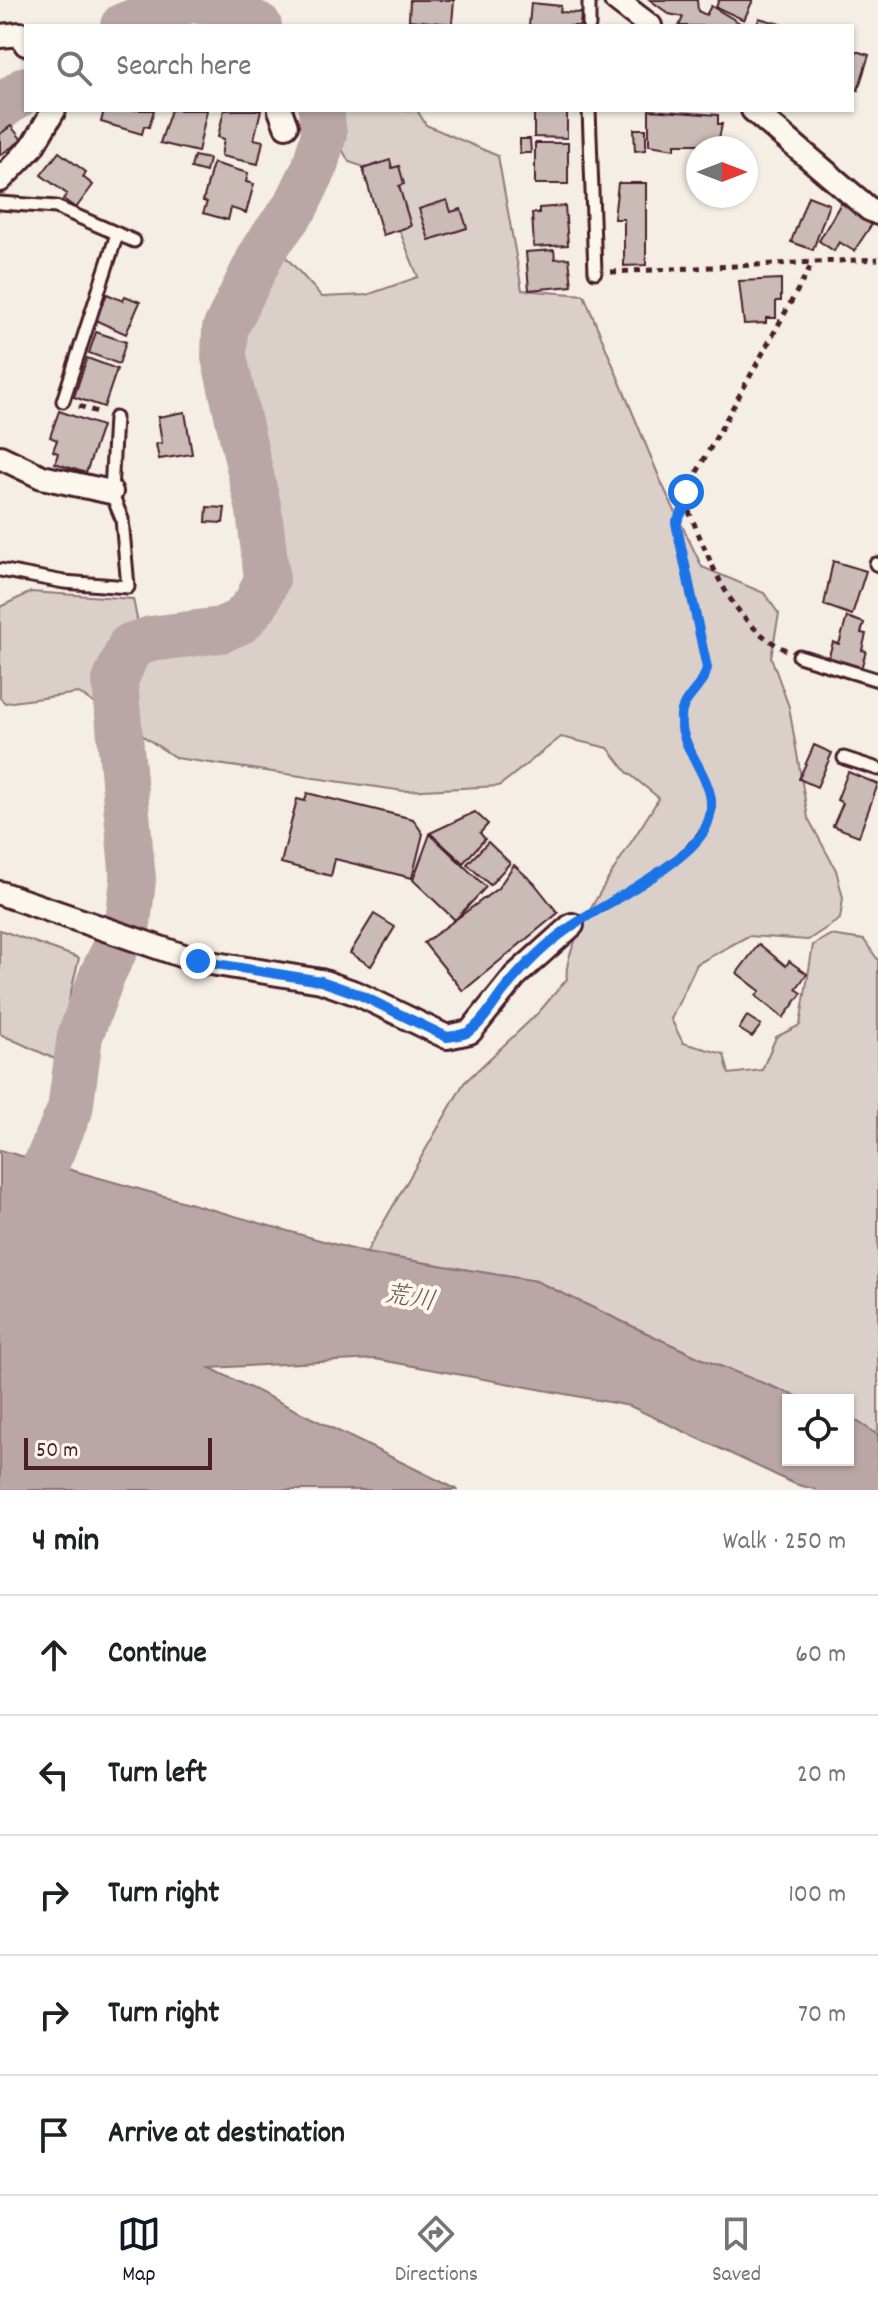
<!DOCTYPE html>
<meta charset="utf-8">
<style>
body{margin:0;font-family:Dekko,"Klee One",sans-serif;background:#f6f6f6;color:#202124}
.controls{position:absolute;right:24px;bottom:24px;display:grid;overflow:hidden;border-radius:0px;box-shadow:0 2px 6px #0004}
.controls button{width:72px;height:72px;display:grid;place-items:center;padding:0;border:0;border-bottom:2px solid #e0e0e0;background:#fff;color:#202124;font:40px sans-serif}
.compass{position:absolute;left:686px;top:136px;width:72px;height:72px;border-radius:50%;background:#fff;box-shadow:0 2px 6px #0004;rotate:90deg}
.scale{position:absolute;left:24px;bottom:20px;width:188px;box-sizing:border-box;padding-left:8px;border:4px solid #4a1f2b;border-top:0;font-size:22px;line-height:28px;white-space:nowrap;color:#4a1f2b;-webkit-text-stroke:6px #fbf7ec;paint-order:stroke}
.stop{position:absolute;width:24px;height:24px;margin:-18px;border:6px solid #1a73e8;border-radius:50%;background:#fff}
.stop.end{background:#1a73e8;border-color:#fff;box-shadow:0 2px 8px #0008}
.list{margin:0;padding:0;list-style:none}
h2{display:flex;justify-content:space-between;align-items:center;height:104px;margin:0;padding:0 32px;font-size:34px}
h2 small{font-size:26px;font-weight:400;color:#757577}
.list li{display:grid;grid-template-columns:52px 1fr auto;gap:24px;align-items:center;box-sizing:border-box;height:120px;padding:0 32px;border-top:2px solid #e0e0e0}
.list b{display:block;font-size:30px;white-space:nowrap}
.list em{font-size:26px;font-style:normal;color:#757577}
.icon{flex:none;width:44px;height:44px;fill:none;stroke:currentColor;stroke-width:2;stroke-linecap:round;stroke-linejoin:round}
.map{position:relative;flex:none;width:878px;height:1490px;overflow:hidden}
.search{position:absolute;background:#fff;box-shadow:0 2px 6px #0004;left:24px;right:24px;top:24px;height:88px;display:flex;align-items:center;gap:20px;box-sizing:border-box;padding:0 28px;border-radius:0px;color:#757577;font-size:30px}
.sheet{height:704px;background:#fff}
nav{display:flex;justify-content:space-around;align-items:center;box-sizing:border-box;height:112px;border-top:2px solid #e0e0e0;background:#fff;font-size:22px;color:#757577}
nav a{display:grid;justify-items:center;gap:4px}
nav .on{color:#111827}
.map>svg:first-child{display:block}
.green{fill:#dbd0c9;stroke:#92787a;stroke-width:2}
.water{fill:#baa7a5;stroke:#8d7174;stroke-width:2}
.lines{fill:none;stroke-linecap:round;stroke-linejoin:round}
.river{stroke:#baa7a5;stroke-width:46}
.building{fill:#cabbb6;stroke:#4a1f2b;stroke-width:2}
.lane-casing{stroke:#4a1f2b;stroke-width:17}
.street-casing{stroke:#4a1f2b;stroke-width:28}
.path{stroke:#4a1f2b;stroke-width:5;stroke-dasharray:6 6;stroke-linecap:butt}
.lane{stroke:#fbf7ec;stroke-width:11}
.street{stroke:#fbf7ec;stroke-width:22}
.route{stroke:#1a73e8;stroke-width:10}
.labels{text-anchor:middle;stroke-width:8;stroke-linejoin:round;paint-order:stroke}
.water-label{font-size:26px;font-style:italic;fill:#714f56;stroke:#fbf7ec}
</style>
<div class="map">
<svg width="878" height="1490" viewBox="0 0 878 1490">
<rect width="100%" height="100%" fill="#f4eee4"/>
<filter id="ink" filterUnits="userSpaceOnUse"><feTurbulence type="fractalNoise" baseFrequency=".0125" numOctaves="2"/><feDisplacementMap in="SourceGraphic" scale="16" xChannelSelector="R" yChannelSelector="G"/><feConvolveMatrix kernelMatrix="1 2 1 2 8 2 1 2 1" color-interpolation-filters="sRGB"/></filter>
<g filter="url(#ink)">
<!-- green -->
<g class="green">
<path d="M338,110H417L426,125L498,156L522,290L584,295L662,484L702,567L764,593L779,614L771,657L789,707L808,818L836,870L843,898L840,919L808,940L748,936L697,964L671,1019L683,1043L724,1054L729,1074L762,1070L776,1037L800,1025L813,945L830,935L864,940L878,960V1435L848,1417V1400H806L702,1359L536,1281L366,1253L464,1083L539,1012L567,979C560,941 638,835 659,798L627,772L608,748L561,737L499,786L404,791L176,758L79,693L5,703L0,698V607L31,592L133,599L140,634C156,638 173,643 189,644C221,646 260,627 270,595C276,576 271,562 282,541L231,358L234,326L244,299L276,246L322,297L367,295L418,277L397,224L389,175L349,162L342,149Z"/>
<path d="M0,930L79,958L55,1059L0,1034Z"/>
</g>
<!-- water -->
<path class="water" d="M0,1150L366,1253L536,1281L702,1359L806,1400H788V1460H813L803,1474L816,1460H848V1417L852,1418L878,1435V1490H817L795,1484L630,1406L375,1359L210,1368L458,1490H0Z"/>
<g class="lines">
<!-- river -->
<g class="river">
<path d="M198,0L220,4L259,26"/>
<path d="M123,26L189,0"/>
<path d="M0,108L26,89"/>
<path d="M0,1268L70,1110L80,1036L103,973L128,923L133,880L115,681L130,646L151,639L221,630L241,621L256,604L267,579L259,510L224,357L225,329L264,249L296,206L314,169L324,134L321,110"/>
<path d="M809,1460L866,1490"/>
</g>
</g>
<!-- building -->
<g class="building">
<path d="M410,0H454L452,24L409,20Z"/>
<path d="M650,0H697L698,11L706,15L711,6L745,26H679L683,17L669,14Z"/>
<path d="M719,0H753L744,20L716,7Z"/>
<path d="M531,3L561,6L560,12L581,13L580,26H529Z"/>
<path d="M759,18L784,25V26H757Z"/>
<path d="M852,50L869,55L858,90L852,89Z"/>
<path d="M104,110H154L149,127L144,126L142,134L101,122Z"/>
<path d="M171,110H207L198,152L160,143Z"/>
<path d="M224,110H261L254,139L263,141L258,164L221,156L224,139L218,137Z"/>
<path d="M534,110H567V138L534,137Z"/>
<path d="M649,110L718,115V124H722L718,144H675V149L649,145Z"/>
<path d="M11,126L22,140L0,155V134Z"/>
<path d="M634,129H646V150L635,151Z"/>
<path d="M520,139H530L531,153H520Z"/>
<rect x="535" y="143" width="33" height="41"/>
<path d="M59,152L86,172L83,177L93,185L76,208L63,199L67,194L41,175Z"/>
<path d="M194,156L209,159L206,172L191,168Z"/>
<path d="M390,160L392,168L399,166L404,184L399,186L411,226L383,235L363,169Z"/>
<path d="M213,163L248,173L246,182L254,184L246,213L231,208L228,220L203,213L207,202L203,201Z"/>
<path d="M618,183H646V265L624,266V219H614Z"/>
<path d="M808,196L829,204L813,250L791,242Z"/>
<path d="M447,200L451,212L461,209L467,228L429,240L419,209Z"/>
<path d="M841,203L872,224L854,251L839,242L834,251L819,241Z"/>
<path d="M565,206L568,245L534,247L532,213H539V208Z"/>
<path d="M554,250L555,259L569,258L572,286L529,290L526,252Z"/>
<path d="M781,279V301H776V318H766V323L744,324L739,281Z"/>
<path d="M107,294L123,301L125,296L140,302L126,334L95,320Z"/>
<path d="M96,332L126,342L119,364L89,353Z"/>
<path d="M87,358L117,369L104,407L74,397Z"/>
<path d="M59,411L102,426L86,473L55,463L58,453L53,451L57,440L50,437Z"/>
<path d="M185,412L192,454L159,459L156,444L162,443L158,417Z"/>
<path d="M207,507L225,508L223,523L206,522Z"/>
<path d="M833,561L866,571L852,615L824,605Z"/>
<path d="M847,617L864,623L861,633L866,634L862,650L866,651L861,669L828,659L833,642L839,644Z"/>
<path d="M814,745L832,753L817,787L799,779Z"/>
<path d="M848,772L878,784L859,836L833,826L843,803L837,800Z"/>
<path d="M307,793L413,819L423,834L412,878L335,859L331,876L281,863L297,799L305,801Z"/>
<path d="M475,812L488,824L480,833L485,839L463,863L430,833Z"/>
<path d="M430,834L486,887L455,920L413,880Z"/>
<path d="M488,842L510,863L490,885L467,864Z"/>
<path d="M514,865L534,883L558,913L463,991L424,943L498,888Z"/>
<path d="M374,914L395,927L371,966L350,953Z"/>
<path d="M759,944L786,966L789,961L807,974L796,989L802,993L783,1018L756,996L760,991L737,973Z"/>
<path d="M747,1016L761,1025L752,1037L739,1029Z"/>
</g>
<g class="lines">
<defs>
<g id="lane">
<path d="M589,26V0"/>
<path d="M589,110L595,272"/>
<path d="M0,203L56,207L134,241"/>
<path d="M63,401L117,234"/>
<path d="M876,564L878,565"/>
<path d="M0,570L64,582L128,587L122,519L111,492L115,418"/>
<path d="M799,656L878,680"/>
<path d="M844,758L878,769"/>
</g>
<g id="street">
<path d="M616,0L650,26"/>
<path d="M0,36L20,34L26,44"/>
<path d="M280,110L286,126"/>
<path d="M753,110L869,209L878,213"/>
<path d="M0,180L32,147L54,110"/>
<path d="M0,457L42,477L111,492"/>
<path d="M0,893L198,961L321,981L358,994L447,1037L470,1032L515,976L572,925"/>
</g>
</defs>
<!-- lane casing -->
<use href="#lane" class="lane-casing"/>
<!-- street casing -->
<use href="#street" class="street-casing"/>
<!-- path -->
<g class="path">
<path d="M611,272L878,259"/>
<path d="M79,406L100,413"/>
<path d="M786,650C728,622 711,560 686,505V492L812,264"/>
<path d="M591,915C623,898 716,842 712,801C709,772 683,750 681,721C679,700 704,688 707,668L676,523L686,505"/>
</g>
<!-- lane -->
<use href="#lane" class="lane"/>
<!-- street -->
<use href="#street" class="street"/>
</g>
</g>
<g class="lines" filter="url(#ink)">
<!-- route -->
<path class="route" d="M198,961L321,981L358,994L447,1037C453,1036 465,1035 470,1031C483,1023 495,1001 505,989C524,966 548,942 572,926C605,903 687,864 705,829C727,786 683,760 681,720C679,699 704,688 707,668L676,523L686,505V492"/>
</g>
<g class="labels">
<!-- water labels -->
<g class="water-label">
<text transform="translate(410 1296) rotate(10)" y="9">荒川</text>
</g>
</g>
</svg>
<div class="controls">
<button><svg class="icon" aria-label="locate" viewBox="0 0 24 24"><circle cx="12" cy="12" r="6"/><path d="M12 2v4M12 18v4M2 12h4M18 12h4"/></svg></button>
</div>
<svg class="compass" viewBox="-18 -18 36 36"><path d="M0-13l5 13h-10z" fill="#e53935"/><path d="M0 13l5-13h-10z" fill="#757577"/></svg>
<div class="scale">50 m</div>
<div class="stop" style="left:686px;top:492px"></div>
<div class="stop end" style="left:198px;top:961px"></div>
<div class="search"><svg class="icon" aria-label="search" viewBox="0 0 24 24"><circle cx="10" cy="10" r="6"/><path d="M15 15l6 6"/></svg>Search here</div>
</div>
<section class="sheet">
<h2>4 min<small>Walk · 250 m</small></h2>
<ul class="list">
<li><svg class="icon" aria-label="ahead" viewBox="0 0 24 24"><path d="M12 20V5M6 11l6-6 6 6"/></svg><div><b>Continue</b></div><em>60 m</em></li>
<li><svg class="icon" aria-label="left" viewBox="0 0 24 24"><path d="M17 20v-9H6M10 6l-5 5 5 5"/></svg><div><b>Turn left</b></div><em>20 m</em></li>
<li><svg class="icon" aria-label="right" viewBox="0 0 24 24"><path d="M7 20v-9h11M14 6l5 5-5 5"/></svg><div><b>Turn right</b></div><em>100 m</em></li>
<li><svg class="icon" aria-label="right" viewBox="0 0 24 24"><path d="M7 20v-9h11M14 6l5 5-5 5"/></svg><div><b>Turn right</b></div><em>70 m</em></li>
<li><svg class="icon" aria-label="arrive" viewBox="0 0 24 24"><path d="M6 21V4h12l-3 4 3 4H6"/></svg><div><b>Arrive at destination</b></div></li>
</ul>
</section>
<nav>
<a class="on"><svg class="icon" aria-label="map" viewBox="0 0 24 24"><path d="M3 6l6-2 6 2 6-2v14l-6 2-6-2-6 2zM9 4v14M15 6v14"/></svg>Map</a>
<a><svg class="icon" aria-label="directions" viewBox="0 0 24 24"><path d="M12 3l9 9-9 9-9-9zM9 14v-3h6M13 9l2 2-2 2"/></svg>Directions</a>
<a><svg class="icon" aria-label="saved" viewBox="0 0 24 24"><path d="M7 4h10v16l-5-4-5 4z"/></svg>Saved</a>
</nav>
